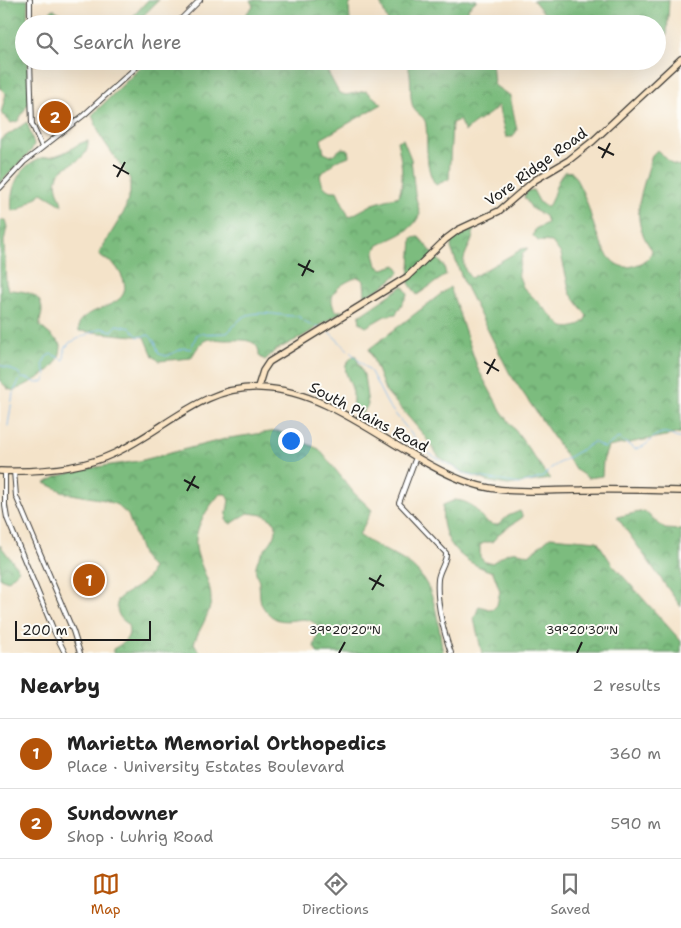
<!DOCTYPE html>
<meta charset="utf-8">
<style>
body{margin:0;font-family:"Shantell Sans",sans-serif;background:#f6f6f6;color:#222}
.scale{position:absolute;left:15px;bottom:12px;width:136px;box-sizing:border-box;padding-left:5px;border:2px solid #1c1c1c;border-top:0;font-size:14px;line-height:18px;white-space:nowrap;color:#1c1c1c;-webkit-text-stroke:4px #fdfcf7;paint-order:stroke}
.you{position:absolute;left:290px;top:440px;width:18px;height:18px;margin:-12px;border:4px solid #fff;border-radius:50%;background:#1a73e8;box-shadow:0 0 0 8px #1a73e833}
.badge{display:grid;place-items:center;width:32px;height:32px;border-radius:50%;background:#b45309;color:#fff;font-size:16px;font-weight:700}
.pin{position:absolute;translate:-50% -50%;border:2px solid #fff;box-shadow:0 1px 5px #0006}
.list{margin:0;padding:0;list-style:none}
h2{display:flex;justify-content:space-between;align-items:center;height:65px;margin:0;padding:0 20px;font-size:21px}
h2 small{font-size:16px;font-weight:400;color:#767676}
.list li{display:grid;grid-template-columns:32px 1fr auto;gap:15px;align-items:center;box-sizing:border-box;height:70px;padding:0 20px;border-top:1px solid #e0e0e0}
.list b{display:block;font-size:19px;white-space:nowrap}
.list p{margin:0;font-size:16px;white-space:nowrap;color:#767676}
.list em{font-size:16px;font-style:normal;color:#767676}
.icon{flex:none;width:28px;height:28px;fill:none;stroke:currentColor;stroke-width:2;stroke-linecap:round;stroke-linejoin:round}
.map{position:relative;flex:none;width:681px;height:653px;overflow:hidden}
.search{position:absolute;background:#fff;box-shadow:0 5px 20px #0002;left:15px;right:15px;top:15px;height:55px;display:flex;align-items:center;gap:12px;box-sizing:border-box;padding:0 18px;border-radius:28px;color:#767676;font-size:19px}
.sheet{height:205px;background:#fff}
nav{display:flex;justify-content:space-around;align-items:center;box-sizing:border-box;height:70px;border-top:1px solid #e0e0e0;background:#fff;font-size:14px;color:#767676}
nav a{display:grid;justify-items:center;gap:2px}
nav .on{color:#b45309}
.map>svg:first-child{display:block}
.forest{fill:url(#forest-crowns);stroke:#4c6c4d}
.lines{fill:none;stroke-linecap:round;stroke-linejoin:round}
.stream{stroke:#78b5eb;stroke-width:1}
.street-casing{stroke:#3c3a36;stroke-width:6}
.secondary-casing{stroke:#3c3a36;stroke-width:8}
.street{stroke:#fff;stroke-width:4}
.secondary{stroke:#fce5c4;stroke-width:5.5}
.ticks{fill:none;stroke:#1c1c1c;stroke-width:2}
.labels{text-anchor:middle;stroke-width:4;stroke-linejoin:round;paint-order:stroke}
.street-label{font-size:15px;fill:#1c1c1c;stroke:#fdfcf7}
.ticks-label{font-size:12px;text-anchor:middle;fill:#1c1c1c;stroke:#fdfcf7;stroke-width:4;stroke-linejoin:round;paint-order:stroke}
</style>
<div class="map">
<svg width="681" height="653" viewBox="0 0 681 653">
<defs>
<pattern id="forest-crowns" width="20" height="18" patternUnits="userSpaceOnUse" patternTransform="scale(1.25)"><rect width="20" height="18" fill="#7bbc7e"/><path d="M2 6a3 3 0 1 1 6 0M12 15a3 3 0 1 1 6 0" fill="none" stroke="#649866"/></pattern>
</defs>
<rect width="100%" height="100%" fill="#fdfcf7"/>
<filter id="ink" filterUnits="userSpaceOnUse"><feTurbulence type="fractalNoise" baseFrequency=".02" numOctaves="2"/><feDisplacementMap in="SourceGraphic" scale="10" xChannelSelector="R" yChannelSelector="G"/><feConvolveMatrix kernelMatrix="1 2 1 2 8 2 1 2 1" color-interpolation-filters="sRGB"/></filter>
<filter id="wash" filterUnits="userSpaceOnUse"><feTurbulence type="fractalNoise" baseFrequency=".0096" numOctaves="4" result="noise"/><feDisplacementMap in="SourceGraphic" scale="20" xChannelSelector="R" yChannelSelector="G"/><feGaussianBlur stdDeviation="1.12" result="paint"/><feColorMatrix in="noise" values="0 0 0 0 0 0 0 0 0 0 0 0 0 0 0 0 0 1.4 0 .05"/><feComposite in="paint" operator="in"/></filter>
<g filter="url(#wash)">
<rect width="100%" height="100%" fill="#f4e3c9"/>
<!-- forest -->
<g class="forest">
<path d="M0,0H28L27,24H24V61H28L29,102L18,121L11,123L1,113L6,94L0,88Z"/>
<path d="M148,0H159L135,24H126Z"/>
<path d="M250,0H352L349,7L350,21L348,24H237L253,6Z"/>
<path d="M379,0H477L468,8L469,15L477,24H389Z"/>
<path d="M533,0H669L667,35L657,37V24H553Z"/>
<path d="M53,9L80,24H68L51,16L50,12Z"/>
<path d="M147,61H322L339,93L346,95L366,91L382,104L321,139L324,153L331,156L342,148L348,149L349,156L336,161L320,175C322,186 326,192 337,191L349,217L373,204L399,196C405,179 401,158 397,141L403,139L411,159L415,194L420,214C411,234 394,236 377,246L374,253L377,266L383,269L396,265L400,271C393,280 376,292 365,295L364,281L358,277C344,282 323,293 336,311H343L305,335L276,350L265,360L259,356C260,337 240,340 226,340C219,340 212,338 206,340C199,343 195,352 191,358L159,361L153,356L145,337L79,331V322C93,303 144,308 117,268C112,261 104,261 99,253L124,212L130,193V179L101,137L92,115Z"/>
<path d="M406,61H492L494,85L510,96L517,130L513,137H506L498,105C490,117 475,120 465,132L459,120L452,123L449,179L436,185C424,169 428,144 426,125C425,115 416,115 413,107C408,93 414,77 406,61Z"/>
<path d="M27,122L34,144L31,151L0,183V140Z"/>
<path d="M88,141C89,165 61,162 57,178C54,187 61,197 62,205L42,193L19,210L12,211C9,189 19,165 41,158C47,156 54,157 60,154C70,151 77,143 88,141Z"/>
<path d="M657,150L672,164L679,166L681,163V433L608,447L603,461L602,476L588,478L576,470L510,374L464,283L451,248L452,239L473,229C476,247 452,258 471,278L522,249L528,248L523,253L519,267L518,274L523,287L563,327C573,329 582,326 587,316L570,293L561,254L552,242L538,241L533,236L535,229L547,223L545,216L532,209L524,197L527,191L533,190L540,203L547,207C555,199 553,184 565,171L572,172C578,182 583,192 587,203C594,224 605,278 636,265C645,262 650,259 652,250C627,216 643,192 652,155Z"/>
<path d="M0,220H5L7,227L4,241L6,284L9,290C23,291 42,292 42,311C42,316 39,320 40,326L61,344C62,371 33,380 14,391L8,389L0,381Z"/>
<path d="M419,237L444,266L446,275L417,295L409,283L412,238Z"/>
<path d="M403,286L408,294L396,314L385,316L366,327L360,323L359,316Z"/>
<path d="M450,287L478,369L500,409L550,479L508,485L490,482L463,472L439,457L423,434L385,390L369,349Z"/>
<path d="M355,355L364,375L368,405L361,415L354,413C352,406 353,401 353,393C351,378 336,368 355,355Z"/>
<path d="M277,431L319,449L354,493L372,510L359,535C374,546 390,552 406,562C437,582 437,620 443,653H318L314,647L319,629C305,605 283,637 263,607C259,601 260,592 259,584C259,578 254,572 256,566C259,549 281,541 275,522L264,515L248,513L231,524L226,520L229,499L226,494H220C205,511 190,533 198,556C203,572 211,583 211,600C210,615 199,629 194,643L200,653H113V649C124,643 133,637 127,623C118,618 116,610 117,600C130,588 147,587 152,568L143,557L128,515L117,505L105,500L66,493L45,483L56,477L83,469L139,461L229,438Z"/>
<path d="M455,500C482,502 477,525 498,525L508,516L520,511L523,517L501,532L492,542H486L480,545V557L485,562L492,563C508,553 509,548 529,555L550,537L597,541L612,564L681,641V653H482L474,619L479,606L492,610L497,605L500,591L493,572C461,562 439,542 443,505Z"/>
<path d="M644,511L665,529L681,530V607L617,517Z"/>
<path d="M0,545L19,570L8,581L0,578Z"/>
</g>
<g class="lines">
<!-- stream -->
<g class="stream">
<path d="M327,330L371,372L388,405L426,452L467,475L519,484L528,482L543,477L551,468L594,442L604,448L618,438L635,449C649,447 652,435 662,433C669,431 673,439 681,438"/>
<path d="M0,365L19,373L21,378L30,379L36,383L45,381L46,375L43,364L46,357L51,354L64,360L65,349L69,343L101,328L112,331L117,325L131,328L138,337L149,335L155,342L159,354L167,356L184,348L191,349L197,334L227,333C232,329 236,322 242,318C256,308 282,317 298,316L308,324L321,327"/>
<path d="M8,426L13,393L20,379"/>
</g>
</g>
</g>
<g filter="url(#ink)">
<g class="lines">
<defs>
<g id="street">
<path d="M30,0V24"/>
<path d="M176,24L200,0"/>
<path d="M30,61L32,124L42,147"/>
<path d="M0,188L24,162L84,115L143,61"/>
<path d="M416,457L399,503L446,553C447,561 439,570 438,579C436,604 443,630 451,653"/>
<path d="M5,471V506L7,518L54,631L65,653"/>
<path d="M14,471L16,496L73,631L80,653"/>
</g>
<g id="secondary">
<path d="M258,387L263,371L269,362L407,277L446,239L458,230L499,211L535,180L569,160L593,141L681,59"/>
<path d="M0,471C37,472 82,469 115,453C165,430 203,385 261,388C335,390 400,459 470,483C505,495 545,490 582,490C615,489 648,490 681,491"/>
</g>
</defs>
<!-- street casing -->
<use href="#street" class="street-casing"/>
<!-- secondary casing -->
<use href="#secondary" class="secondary-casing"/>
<!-- street -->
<use href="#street" class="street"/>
<!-- secondary -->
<use href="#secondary" class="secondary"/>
</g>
</g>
<!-- ticks -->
<path class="ticks" d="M598,147L614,155M602,158L610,143M113,165L129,174M117,177L125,162M298,264L314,272M302,276L310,260M484,362L499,371M487,374L495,359M184,480L199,488M187,491L195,476M369,578L384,586M372,590L381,575M339,653L345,642M577,653L582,642"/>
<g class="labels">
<!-- street labels -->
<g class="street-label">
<text transform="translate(536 167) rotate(-36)" y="5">Vore Ridge Road</text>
<text transform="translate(369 417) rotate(28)" y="5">South Plains Road</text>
</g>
</g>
<g class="ticks-label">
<text x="345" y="634">39°20'20"N</text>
<text x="582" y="634">39°20'30"N</text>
</g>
</svg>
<div class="scale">200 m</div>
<div class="you"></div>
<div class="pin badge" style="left:89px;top:580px">1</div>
<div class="pin badge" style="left:55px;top:117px">2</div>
<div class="search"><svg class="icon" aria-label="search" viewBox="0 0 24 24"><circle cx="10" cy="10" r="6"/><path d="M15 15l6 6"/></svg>Search here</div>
</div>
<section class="sheet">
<h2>Nearby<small>2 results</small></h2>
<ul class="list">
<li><span class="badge">1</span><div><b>Marietta Memorial Orthopedics</b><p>Place · University Estates Boulevard</p></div><em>360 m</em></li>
<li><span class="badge">2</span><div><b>Sundowner</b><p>Shop · Luhrig Road</p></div><em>590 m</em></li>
</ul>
</section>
<nav>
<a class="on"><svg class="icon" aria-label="map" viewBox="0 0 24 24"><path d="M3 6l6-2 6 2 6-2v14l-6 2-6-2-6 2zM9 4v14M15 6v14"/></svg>Map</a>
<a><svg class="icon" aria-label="directions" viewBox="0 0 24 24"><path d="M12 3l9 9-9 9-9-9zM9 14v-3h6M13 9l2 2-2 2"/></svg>Directions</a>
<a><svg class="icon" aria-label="saved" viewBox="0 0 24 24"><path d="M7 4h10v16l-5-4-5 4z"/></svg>Saved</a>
</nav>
